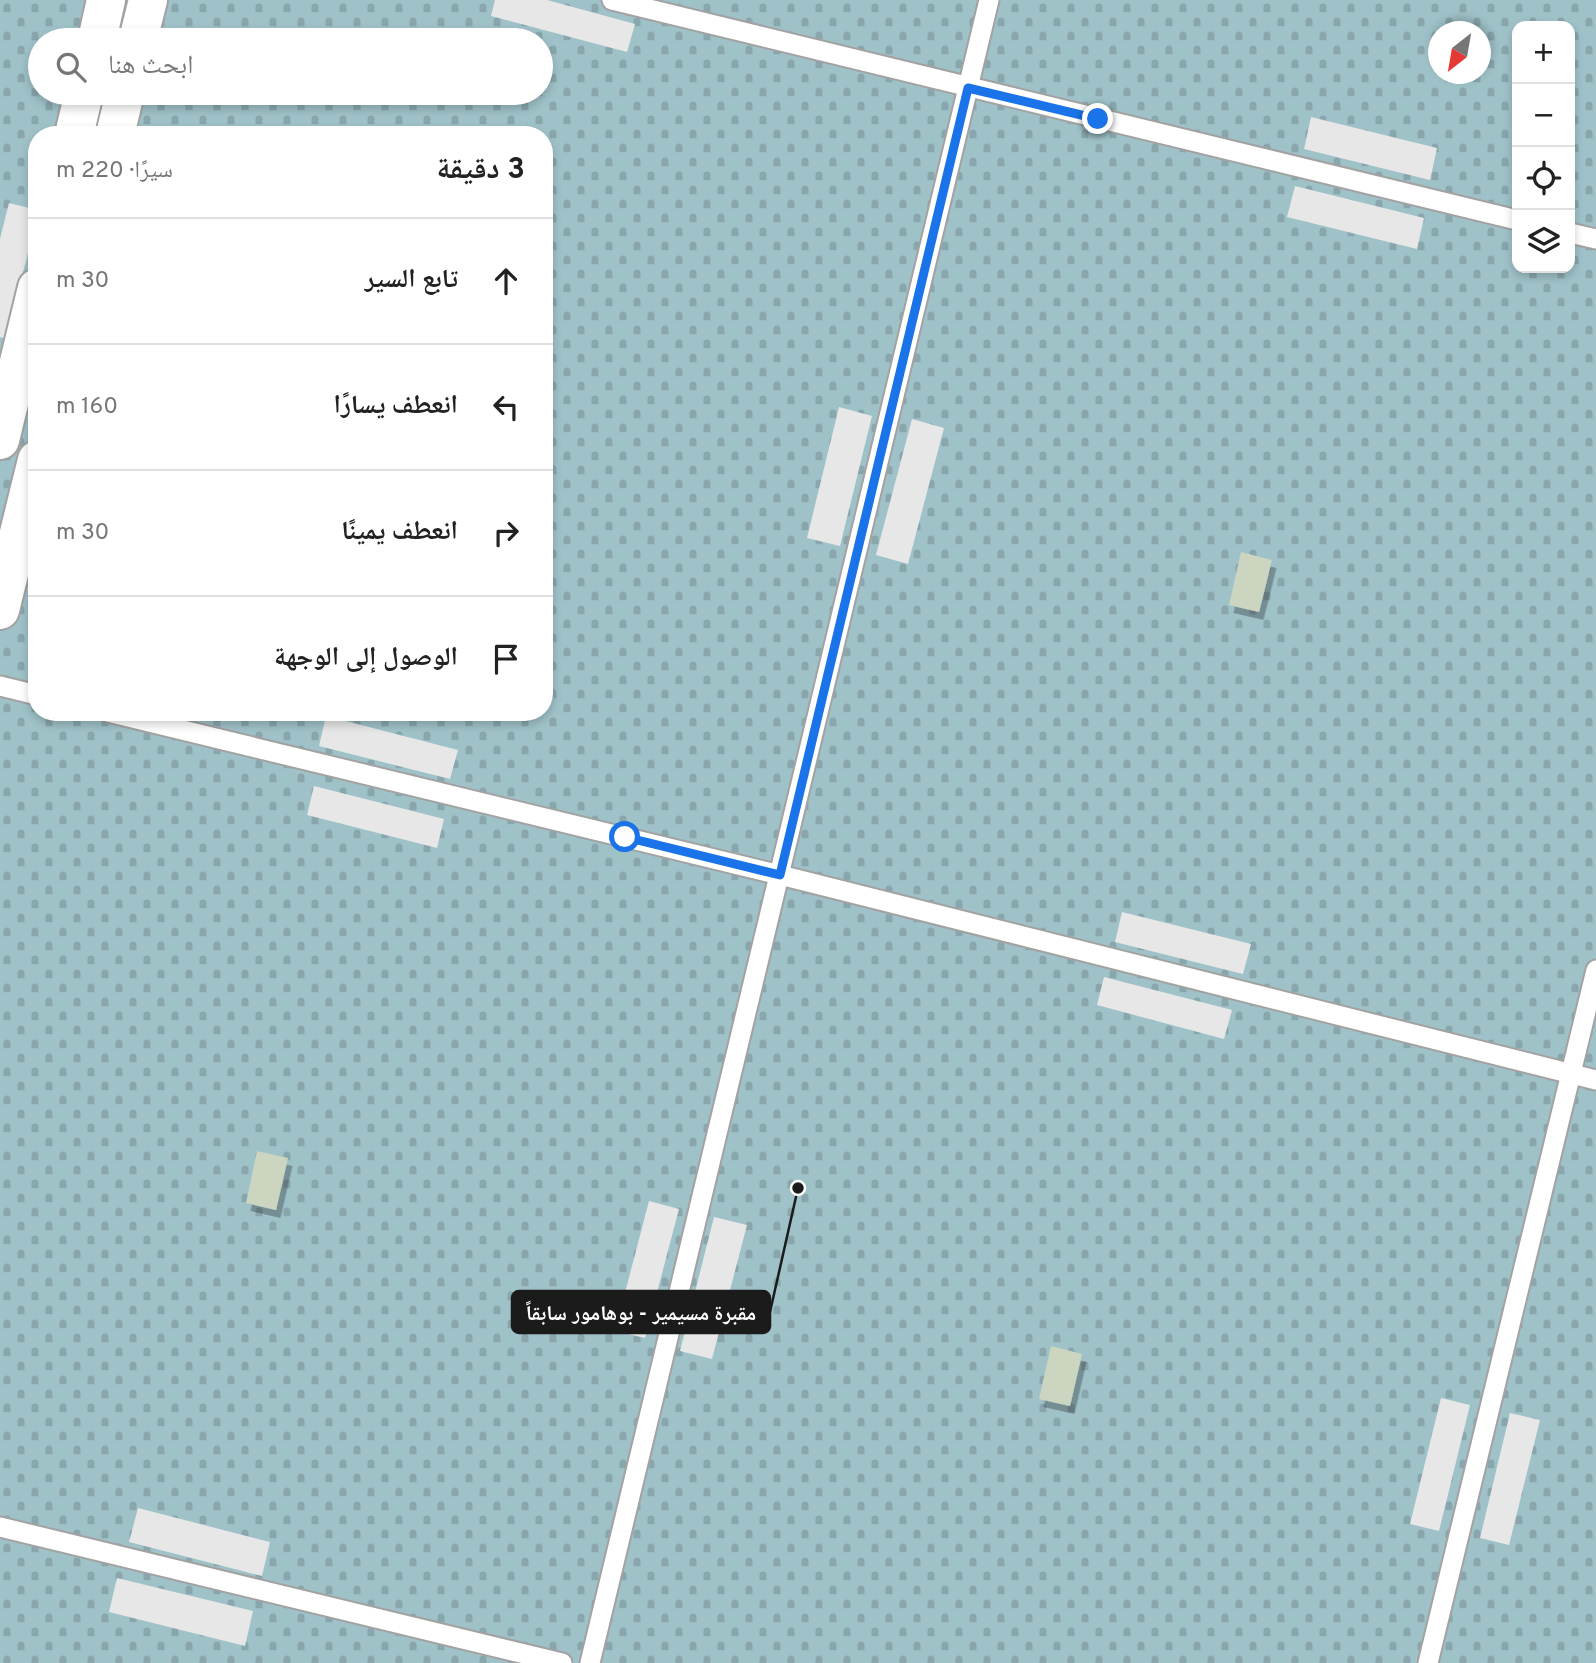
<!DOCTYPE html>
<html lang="ar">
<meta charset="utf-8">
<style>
body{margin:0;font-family:Overpass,"Noto Naskh Arabic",sans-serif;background:#f6f6f6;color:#222;direction:rtl}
.controls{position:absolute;right:21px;top:21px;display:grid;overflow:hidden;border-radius:14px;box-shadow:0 4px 10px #0003}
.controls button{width:63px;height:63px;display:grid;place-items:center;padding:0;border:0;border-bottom:2px solid #e0e0e0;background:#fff;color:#222;font:35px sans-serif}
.compass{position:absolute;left:1428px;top:21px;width:63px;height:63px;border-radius:50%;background:#fff;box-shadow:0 4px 10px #0003;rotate:211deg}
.stop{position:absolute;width:21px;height:21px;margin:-16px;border:5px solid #1a73e8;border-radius:50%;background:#fff}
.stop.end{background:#1a73e8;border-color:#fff;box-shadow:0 2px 7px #0008}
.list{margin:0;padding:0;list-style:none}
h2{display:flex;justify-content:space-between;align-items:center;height:91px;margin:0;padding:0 28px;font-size:30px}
h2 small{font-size:23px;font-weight:400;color:#767676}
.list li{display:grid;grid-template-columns:46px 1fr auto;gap:21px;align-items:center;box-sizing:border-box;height:126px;padding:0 28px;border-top:2px solid #e0e0e0}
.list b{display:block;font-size:26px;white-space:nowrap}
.list em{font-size:23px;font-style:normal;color:#767676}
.icon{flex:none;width:38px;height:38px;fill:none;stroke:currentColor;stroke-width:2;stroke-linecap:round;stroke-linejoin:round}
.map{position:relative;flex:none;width:1596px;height:1663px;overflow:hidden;direction:ltr}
.search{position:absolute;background:#fff;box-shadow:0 4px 10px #0003;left:28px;top:28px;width:525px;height:77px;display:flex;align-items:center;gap:18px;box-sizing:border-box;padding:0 24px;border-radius:38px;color:#767676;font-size:26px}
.panel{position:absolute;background:#fff;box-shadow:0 4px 10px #0003;left:28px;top:126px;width:525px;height:595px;border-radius:28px;direction:rtl}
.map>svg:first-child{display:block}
.cemetery{fill:url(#cemetery-stones);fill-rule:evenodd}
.parking{fill:#e7e7e7}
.building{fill:#cbd5c0;filter:url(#shadow)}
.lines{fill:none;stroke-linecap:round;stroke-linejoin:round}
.lane-casing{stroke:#a2a2a2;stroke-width:23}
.street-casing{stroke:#a2a2a2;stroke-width:42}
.lane{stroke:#fff;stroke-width:19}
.street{stroke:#fff;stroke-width:38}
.route{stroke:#1a73e8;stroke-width:9}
.leader{fill:none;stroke:#1b1b1b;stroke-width:2.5}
.callout-dot{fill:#1b1b1b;stroke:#fff;stroke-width:2.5}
.callout{fill:#1b1b1b;stroke:#1b1b1b;stroke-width:2.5}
.callout-label{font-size:21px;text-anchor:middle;font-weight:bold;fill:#fff}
</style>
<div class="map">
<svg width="1596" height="1663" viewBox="0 0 1596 1663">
<defs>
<pattern id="cemetery-stones" width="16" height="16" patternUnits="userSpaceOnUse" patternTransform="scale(1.75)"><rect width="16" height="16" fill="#9fc2c9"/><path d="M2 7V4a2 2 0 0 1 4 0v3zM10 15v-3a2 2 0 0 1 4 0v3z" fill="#88a6ac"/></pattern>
<filter id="shadow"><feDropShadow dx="4.5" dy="8" stdDeviation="0" flood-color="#0004"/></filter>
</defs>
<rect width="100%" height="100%" fill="#e4eee0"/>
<!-- cemetery -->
<path class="cemetery" d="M0,0H1596V1663H0ZM1517,26H1570V268H1517ZM1438,32H1480V74H1438ZM40,40H541V93H40ZM37,135H544V712H37Z"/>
<!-- parking -->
<g class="parking">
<path d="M495,0H547L635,24L627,52L491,16Z"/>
<path d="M1311,117L1437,148L1430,180L1304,149Z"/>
<path d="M1295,186L1424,218L1417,249L1287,217Z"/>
<path d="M9,203L37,210V218L6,339L0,337V239Z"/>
<path d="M839,407L872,416L840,546L807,538Z"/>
<path d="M912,419L944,428L908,564L876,555Z"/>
<path d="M326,716L458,750L450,779L319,746Z"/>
<path d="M314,786L444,819L437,848L307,815Z"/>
<path d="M1122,912L1251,944L1243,974L1115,942Z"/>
<path d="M1104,977L1232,1010L1224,1039L1097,1005Z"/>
<path d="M649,1201L679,1209L645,1338L615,1331Z"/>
<path d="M714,1217L747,1225L712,1359L680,1351Z"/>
<path d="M1441,1398L1470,1405L1439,1531L1410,1524Z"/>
<path d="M1510,1413L1540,1420L1509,1545L1480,1538Z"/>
<path d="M138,1508L270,1542L262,1576L129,1542Z"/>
<path d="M117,1578L253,1611L245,1646L109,1612Z"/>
</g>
<!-- building -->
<g class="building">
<path d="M1241,552L1272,560L1259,612L1229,605Z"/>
<path d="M257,1151L288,1158L276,1210L246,1203Z"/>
<path d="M1051,1346L1082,1354L1070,1406L1039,1399Z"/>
</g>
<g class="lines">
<defs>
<g id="lane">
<path d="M612,0L1517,220"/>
<path d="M1570,233L1596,239"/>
<path d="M0,686L37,695"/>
<path d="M108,712L780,875L1596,1080"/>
<path d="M0,1527L562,1663"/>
<path d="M590,1663L989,0"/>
<path d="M1428,1663L1596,970"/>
</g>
<g id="street">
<path d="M97,40L106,0"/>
<path d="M138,40L148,0"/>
<path d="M74,135L84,93"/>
<path d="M115,135L125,93"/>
<path d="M0,440L37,288"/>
<path d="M0,610L37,460"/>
</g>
</defs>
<!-- lane casing -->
<use href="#lane" class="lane-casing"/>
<!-- street casing -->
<use href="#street" class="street-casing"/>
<!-- lane -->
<use href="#lane" class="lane"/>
<!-- street -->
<use href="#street" class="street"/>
</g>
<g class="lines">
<!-- route -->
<path class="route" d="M625,837L780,875L968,88L1098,119"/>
</g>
<!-- callouts -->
<path class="leader" d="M798 1188L770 1312"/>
<circle class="callout-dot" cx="798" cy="1188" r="7"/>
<rect class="callout" x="512" y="1291" width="258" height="42" rx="7"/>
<g class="callout-label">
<text x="641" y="1320">مقبرة مسيمير - بوهامور سابقاً</text>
</g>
</svg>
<div class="controls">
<button>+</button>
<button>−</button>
<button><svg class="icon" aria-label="locate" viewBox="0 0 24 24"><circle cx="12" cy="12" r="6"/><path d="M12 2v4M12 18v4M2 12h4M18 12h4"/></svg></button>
<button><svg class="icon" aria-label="layers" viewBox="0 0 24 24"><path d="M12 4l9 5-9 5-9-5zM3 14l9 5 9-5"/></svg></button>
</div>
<svg class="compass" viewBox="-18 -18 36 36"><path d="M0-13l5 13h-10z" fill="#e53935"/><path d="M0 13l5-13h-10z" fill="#767676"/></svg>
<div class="stop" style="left:625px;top:837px"></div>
<div class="stop end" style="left:1098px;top:119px"></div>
<div class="search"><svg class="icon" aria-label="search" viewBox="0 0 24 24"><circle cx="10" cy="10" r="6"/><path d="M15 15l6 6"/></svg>ابحث هنا</div>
<section class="panel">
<h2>3 دقيقة<small>سيرًا · 220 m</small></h2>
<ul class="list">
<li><svg class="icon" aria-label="ahead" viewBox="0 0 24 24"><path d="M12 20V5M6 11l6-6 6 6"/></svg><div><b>تابع السير</b></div><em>30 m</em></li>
<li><svg class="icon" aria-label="left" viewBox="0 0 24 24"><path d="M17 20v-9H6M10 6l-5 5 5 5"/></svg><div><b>انعطف يسارًا</b></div><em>160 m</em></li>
<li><svg class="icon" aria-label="right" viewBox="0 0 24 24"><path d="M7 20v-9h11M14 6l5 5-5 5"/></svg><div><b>انعطف يمينًا</b></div><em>30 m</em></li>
<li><svg class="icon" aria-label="arrive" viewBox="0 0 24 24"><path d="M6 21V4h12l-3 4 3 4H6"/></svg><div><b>الوصول إلى الوجهة</b></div></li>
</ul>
</section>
</div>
